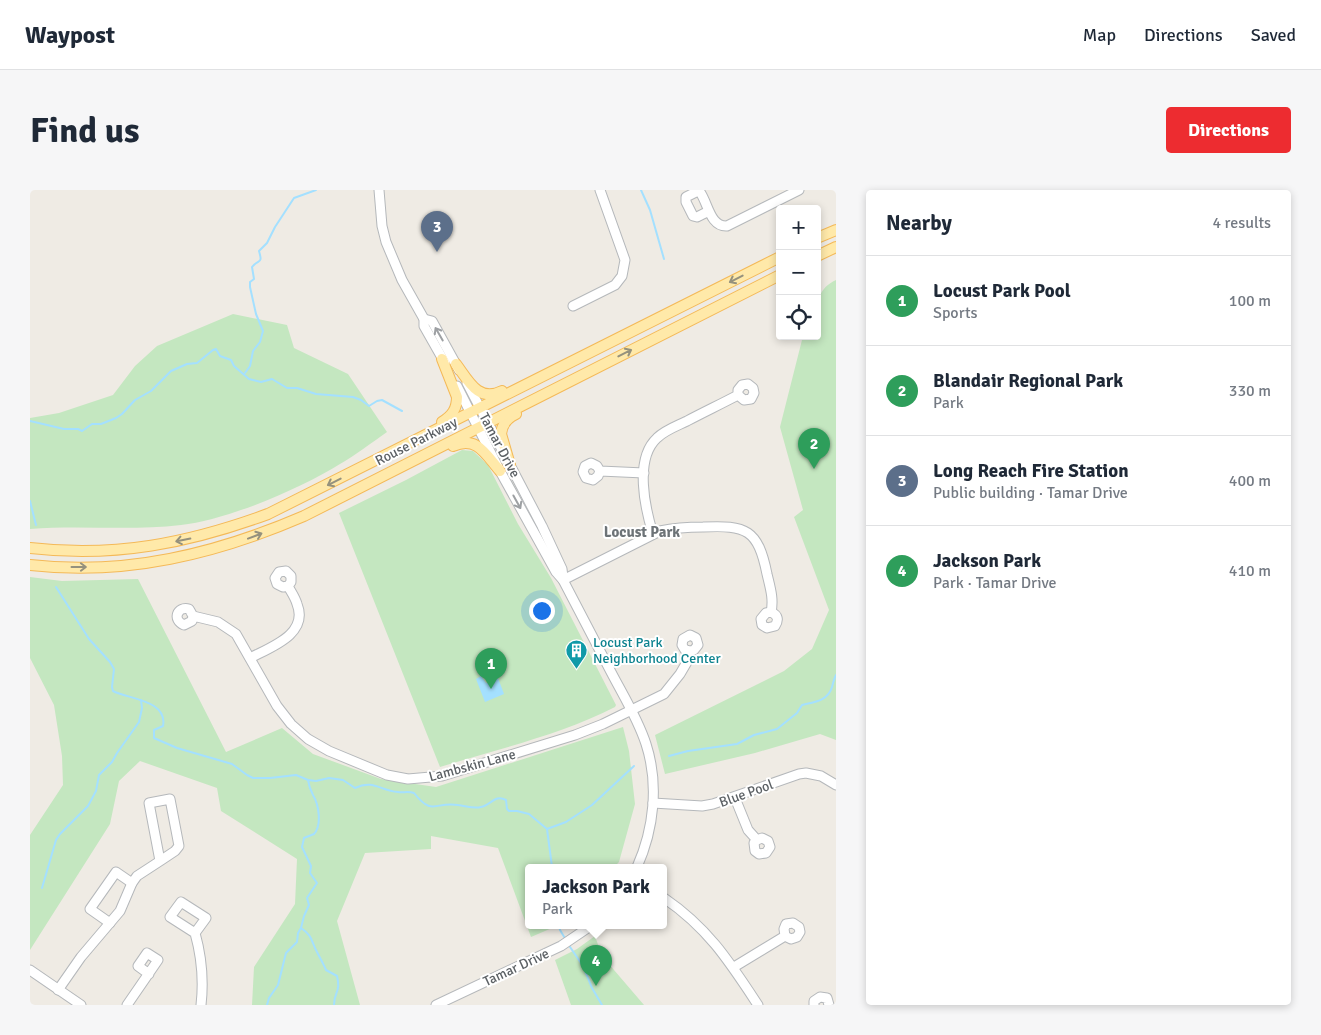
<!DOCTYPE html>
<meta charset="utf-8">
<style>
body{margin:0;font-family:Signika,sans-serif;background:#f6f6f7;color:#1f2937}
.controls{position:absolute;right:15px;top:15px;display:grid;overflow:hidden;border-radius:5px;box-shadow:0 2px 8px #0003}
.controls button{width:45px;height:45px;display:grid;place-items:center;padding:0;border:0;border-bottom:1px solid #e0e1e3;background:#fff;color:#1f2937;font:25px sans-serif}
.you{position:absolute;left:511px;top:420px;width:18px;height:18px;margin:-12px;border:4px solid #fff;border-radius:50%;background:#1a73e8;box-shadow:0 0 0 8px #1a73e833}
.badge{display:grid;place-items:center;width:32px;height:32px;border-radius:50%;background:#ed2c30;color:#fff;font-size:16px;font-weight:700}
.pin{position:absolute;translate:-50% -41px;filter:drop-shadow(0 1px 2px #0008)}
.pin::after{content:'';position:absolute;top:26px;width:18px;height:15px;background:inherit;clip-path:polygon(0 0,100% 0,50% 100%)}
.popup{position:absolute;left:495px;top:674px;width:142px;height:65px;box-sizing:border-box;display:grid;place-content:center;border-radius:5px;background:#fff;filter:drop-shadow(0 1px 4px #0005);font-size:16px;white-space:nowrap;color:#747a83}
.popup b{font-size:19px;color:#1f2937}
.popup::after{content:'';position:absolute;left:50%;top:100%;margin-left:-10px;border:10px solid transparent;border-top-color:#fff}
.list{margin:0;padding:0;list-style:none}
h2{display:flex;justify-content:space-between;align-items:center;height:65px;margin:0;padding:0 20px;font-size:21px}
h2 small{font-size:16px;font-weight:400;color:#747a83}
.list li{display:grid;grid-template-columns:32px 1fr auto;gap:15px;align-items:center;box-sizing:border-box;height:90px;padding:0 20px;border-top:1px solid #e0e1e3}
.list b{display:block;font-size:19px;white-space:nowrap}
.list p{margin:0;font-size:16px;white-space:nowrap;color:#747a83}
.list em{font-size:16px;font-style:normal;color:#747a83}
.icon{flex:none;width:28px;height:28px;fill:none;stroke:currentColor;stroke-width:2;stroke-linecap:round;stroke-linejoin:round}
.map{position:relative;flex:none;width:806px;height:815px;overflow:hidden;border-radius:5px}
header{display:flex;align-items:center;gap:30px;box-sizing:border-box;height:70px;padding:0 25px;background:#fff;border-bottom:1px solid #e0e1e3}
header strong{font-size:24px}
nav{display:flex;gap:28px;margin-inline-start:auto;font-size:18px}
.intro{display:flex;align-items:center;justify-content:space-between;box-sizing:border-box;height:120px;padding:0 30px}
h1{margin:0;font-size:35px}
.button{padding:12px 22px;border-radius:5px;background:#ed2c30;color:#fff;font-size:18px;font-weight:700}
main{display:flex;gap:30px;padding:0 30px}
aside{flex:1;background:#fff;border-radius:5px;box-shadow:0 2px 8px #0003}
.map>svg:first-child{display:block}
.green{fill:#c4e7c0}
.water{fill:#a4e0ff}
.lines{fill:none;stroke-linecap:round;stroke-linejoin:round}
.stream{stroke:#a4e0ff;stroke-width:2}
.minor-casing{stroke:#b5b8bb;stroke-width:11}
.major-casing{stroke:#f4b958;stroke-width:12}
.minor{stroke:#fff;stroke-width:9}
.major{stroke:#ffe9a9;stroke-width:10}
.oneway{stroke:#95917d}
.oneway2{stroke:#9da0a3}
.labels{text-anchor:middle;stroke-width:4;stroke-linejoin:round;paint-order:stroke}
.street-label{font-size:14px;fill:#5c6165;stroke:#fff}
.culture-label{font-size:14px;fill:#0d838f;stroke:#fff;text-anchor:start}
.neighbourhood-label{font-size:15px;font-weight:bold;fill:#6d7377;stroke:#fff}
</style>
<header>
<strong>Waypost</strong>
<nav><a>Map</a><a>Directions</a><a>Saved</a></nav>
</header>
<div class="intro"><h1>Find us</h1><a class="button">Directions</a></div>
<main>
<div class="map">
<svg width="806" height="815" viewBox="0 0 806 815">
<rect width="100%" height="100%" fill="#efebe4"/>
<!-- green -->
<g class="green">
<path d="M806,90V550L790,544L725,563L635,584L625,545L754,481L782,459L799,420L764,327L773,320L750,237L773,146H787C787,124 782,101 806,90Z"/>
<path d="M203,124L257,135L264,158L318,184L357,242C341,253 326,265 310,274C270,299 197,330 151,335C101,341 50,335 0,339V228L29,223L83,205L105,176L127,156Z"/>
<path d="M432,260L443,261L458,275L488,334L521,388L586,515L585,517C530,545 468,559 410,577L309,323L376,290Z"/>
<path d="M0,387L32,391L108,389L196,562L252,538L283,564L351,589L406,597L593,537L599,561L605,614L589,672L584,677H498V735H529L501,747L468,658L401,646V659L335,663L307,731L330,815H222L224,777L265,714L267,669L191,621L187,598L110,571L89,591L80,634L0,760V645L33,595L32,566L24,515L0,468Z"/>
<path d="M565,746L572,766L614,815H541L525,770L547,759Z"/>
</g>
<!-- water -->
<path class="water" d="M451,486L456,493L468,488L474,504L455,512L446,489Z"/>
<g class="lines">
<!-- stream -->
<g class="stream">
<path d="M611,0L620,20L634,69"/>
<path d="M215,183L220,176L223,161L230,152L233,141L226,124L220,97V92L224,89L222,77C229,68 233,75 229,61L237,53L245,37L264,8L286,0"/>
<path d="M0,231L34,239H48L52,241L62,234H71L86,228L92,224L105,210L121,201L141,181L157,174L167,173L183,160L186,159L190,166L201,170L204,176L219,189L231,192L242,189L257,198H267L286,204L323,207L331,210L339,216L347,211L352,210L372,221"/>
<path d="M0,311L6,335"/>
<path d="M26,397L59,449L80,472L84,479L82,497L83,501C98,509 138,510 133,536L124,540V548L147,558L202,574L217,585L223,588H240L266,585L278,590L286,591L299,588L313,590L325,598C344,589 350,601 368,602C373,603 378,601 384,603C403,627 405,611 428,615C436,616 444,619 451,617C461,615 465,604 476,610L477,619L479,621H487L499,624L517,639L522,677"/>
<path d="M639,566L658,561L707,554L724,545L747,539L767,523L772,515C784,512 798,511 802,497C803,493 804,489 806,485"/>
<path d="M517,639L536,632L562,615L604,576"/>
<path d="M12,698L26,650L30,644L58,616L66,601L69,585L82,572L87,563L109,532L112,518L111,510"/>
<path d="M529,735L530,740L536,750"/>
<path d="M271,738C283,746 281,751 287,762C290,768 293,773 296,780L307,786C311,803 304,801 304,815"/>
<path d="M538,754L553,776L562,798L572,815"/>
<path d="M237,815L239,808L248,795L256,763L267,752L268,743L271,738L274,726L279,715L277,708L287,693L280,683L281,676L272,657L274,648L284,644C292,635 289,615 283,605C280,599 279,597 278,590"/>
</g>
<defs>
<g id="minor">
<path d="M349,0L352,36L356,52L372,90L394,129V136L415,173"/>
<path d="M679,21L667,27L663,26L656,12V7L666,2H670C678,13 680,37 697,36L769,0"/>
<path d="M543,116L585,95L592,86L595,70L570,0"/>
<path d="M394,129L402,131L429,180"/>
<path d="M437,193L512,336L532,379L533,387"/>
<path d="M427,196L470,281L526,382L533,390C549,421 565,451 581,482C593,505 608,529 616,554C629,594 624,639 607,677"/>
<path d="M570,281L568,286L563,290L556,288L553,282L555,276L561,273L567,276L570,281L614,283"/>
<path d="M623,344C615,318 604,269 627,248C635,240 647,236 657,231C674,222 691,214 708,205L714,210L721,209L724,203L723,198L718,194L712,195L708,200V205"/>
<path d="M533,390L630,341C644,338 659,337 673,337C716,335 728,339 737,384C740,397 744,409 741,422C748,425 749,430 745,436L737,438L732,435L731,429L736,423L741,422"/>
<path d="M163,426L162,431L154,435C142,430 147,416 159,419L163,426L188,432L206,444L247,516L261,534L278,549L299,561L357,585L378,589L412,586L545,545L573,534L634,504L650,484L657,472L660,461L664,460L668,455L666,448L660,445L653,449L652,455L655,460L660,461"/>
<path d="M220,468C241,457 279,444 267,414C265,407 261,402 258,396L261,392V386L256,381L249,382L245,388L247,394L253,397L258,396"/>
<path d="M705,608L718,640L727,650L724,653L725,661L729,664L736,663L740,657L738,651L732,648L727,650"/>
<path d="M623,613L672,616L683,614L769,584L776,583L791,586L806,595"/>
<path d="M634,708C678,738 699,771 728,815"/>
<path d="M80,733L60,719L86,682L102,693"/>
<path d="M165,743L176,728L151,712L140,727L165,743C172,768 174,789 171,815"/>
<path d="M704,777L755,746L761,749L767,747L770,742L769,737L763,733L756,734L754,739L755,746"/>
<path d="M0,780L51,815"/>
<path d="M28,800L51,767L90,721L102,693L107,686L130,671L119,613L140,609L149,656L145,661L130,671"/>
<path d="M97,815L128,770L117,763L108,776L119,784"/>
<path d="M406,815L531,756L562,735"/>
<path d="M784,815V811L790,807L797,808L799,815"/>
</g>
<g id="major">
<path d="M787,48L806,40"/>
<path d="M787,66L806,57"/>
<path d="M426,174C438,190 448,213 472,201"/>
<path d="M412,232C422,226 427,219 427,207L412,169"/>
<path d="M423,256C447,245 456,265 470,281"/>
<path d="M480,275L471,244C472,234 477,228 486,224"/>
<path d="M0,358C85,368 159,353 238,324L750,67"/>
<path d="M0,375C96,386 186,364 274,326L750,85"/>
</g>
</defs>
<!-- minor casing -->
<use href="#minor" class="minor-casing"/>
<!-- major casing -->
<use href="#major" class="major-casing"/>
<!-- minor -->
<use href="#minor" class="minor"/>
<!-- major -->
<use href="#major" class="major"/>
</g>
<!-- one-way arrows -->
<defs><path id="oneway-shaft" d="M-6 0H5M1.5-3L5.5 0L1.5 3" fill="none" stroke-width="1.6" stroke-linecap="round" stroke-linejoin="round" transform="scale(1.25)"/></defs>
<g class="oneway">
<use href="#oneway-shaft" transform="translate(706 89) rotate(153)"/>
<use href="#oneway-shaft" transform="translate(595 163) rotate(-27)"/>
<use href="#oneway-shaft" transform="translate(304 292) rotate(153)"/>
<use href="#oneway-shaft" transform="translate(225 346) rotate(-21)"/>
<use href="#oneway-shaft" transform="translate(153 350) rotate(169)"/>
<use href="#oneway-shaft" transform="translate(49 377)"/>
</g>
<g class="oneway2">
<use href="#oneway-shaft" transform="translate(409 144) rotate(-120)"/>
<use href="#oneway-shaft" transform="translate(487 312) rotate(61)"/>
</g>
<!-- icons -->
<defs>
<symbol id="building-pin" viewBox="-11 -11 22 30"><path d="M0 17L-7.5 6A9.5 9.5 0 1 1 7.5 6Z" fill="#0f9aa8" stroke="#fff"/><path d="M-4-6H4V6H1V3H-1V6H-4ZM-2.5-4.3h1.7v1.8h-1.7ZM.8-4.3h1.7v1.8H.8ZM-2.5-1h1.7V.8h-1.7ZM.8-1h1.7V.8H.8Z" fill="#fff"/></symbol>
</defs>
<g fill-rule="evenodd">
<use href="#building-pin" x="534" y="448" width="25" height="34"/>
</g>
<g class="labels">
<!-- street labels -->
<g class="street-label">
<text transform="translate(386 251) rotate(-27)" y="5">Rouse Parkway</text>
<text transform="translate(470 255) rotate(62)" y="5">Tamar Drive</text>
<text transform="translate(442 575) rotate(-15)" y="5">Lambskin Lane</text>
<text transform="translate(716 603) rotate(-20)" y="5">Blue Pool</text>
<text transform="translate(486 777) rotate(-25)" y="5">Tamar Drive</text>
</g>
<!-- culture labels -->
<g class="culture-label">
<text x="563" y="457">Locust Park<tspan x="563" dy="16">Neighborhood Center</tspan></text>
</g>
<!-- neighbourhood labels -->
<g class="neighbourhood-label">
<text x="612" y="347">Locust Park</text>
</g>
</g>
</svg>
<div class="controls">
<button>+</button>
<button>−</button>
<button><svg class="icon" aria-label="locate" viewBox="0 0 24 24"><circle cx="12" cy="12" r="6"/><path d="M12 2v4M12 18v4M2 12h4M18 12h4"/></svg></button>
</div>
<div class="you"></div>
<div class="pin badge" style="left:461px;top:499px;background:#2e9e5b">1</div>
<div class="pin badge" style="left:784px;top:279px;background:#2e9e5b">2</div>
<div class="pin badge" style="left:407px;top:62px;background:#5c6f8a">3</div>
<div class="pin badge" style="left:566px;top:796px;background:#2e9e5b">4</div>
<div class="popup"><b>Jackson Park</b>Park</div>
</div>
<aside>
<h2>Nearby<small>4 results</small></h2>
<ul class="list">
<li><span class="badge" style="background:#2e9e5b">1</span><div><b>Locust Park Pool</b><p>Sports</p></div><em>100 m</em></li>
<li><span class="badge" style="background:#2e9e5b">2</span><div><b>Blandair Regional Park</b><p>Park</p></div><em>330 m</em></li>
<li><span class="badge" style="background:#5c6f8a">3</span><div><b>Long Reach Fire Station</b><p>Public building · Tamar Drive</p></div><em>400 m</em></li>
<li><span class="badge" style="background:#2e9e5b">4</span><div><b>Jackson Park</b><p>Park · Tamar Drive</p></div><em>410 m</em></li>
</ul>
</aside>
</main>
